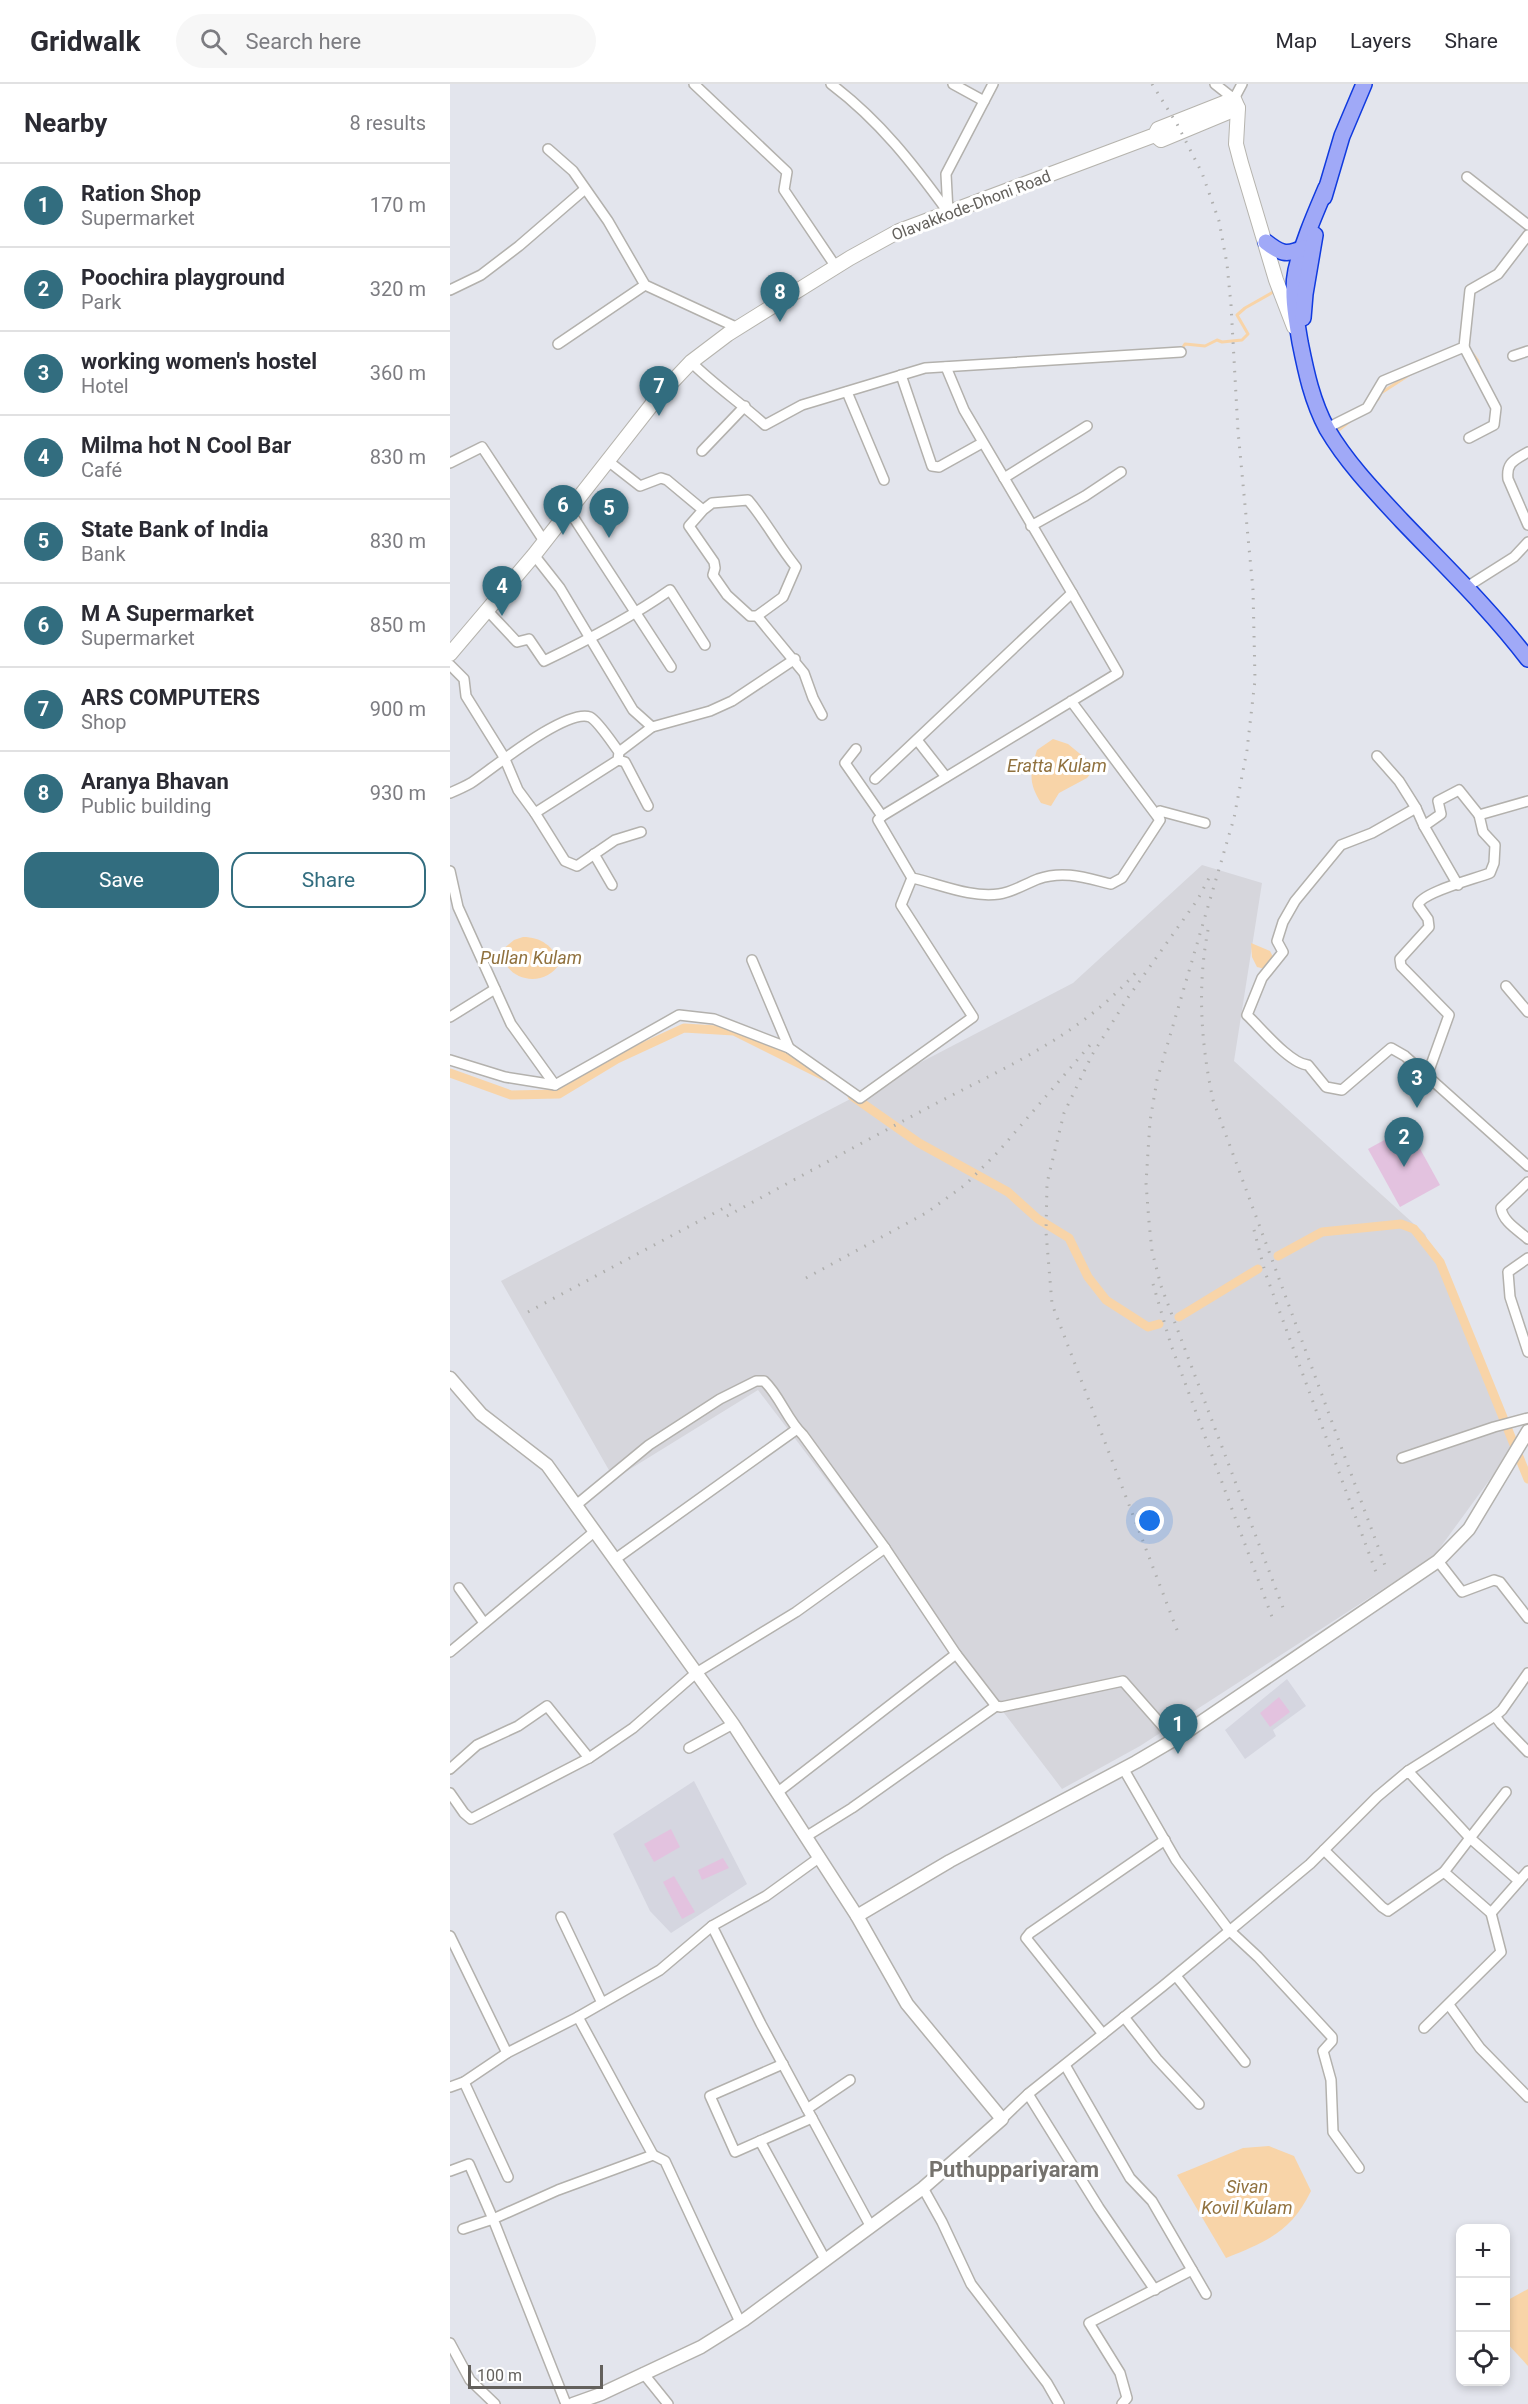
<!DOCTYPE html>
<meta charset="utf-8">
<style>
body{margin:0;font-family:Roboto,sans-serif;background:#f7f7f7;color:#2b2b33}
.controls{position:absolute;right:18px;bottom:18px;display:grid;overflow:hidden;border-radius:12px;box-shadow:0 3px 9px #0003}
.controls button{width:54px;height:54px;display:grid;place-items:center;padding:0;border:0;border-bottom:2px solid #e1e1e2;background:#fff;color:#2b2b33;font:30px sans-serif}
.scale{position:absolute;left:18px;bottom:15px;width:135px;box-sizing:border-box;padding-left:6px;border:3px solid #63605c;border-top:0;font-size:16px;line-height:21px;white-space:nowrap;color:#63605c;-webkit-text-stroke:4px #fff;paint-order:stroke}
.you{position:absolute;left:700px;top:1437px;width:21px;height:21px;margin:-15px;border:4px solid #fff;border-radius:50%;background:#1a73e8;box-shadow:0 0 0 9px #1a73e833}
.badge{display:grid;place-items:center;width:39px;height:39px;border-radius:50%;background:#326d7f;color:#fff;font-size:20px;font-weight:700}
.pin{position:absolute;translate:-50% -50px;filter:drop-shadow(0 2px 3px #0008)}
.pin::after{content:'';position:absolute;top:32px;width:21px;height:18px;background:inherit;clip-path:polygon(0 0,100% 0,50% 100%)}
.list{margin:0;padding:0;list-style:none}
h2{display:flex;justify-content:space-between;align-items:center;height:78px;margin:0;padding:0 24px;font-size:26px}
h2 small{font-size:20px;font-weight:400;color:#7c7c81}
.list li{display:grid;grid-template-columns:39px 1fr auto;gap:18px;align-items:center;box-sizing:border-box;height:84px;padding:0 24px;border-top:2px solid #e1e1e2}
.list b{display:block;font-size:22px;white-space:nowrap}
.list p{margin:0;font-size:20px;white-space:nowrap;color:#7c7c81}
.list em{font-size:20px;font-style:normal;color:#7c7c81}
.actions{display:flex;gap:12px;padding:18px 24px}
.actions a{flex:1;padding:14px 0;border:2px solid #326d7f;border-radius:18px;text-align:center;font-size:21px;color:#326d7f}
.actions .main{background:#326d7f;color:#fff}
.icon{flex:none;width:33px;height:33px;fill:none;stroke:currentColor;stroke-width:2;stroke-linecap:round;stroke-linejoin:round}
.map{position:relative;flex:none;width:1078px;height:2320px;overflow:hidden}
header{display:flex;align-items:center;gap:36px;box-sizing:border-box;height:84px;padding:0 30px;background:#fff;border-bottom:2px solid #e1e1e2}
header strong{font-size:28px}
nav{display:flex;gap:33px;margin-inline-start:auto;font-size:21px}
.search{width:420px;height:54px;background:#f7f7f7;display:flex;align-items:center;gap:15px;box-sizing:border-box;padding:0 21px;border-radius:33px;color:#7c7c81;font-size:22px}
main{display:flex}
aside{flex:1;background:#fff}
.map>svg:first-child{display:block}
.industrial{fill:#d6d6dc}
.education{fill:#d5d6e0}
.green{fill:#e3c2df}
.water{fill:#f8d4a8}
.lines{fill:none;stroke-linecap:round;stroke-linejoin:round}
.stream{stroke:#f8d4a8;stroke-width:3}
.canal{stroke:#f8d4a8;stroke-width:9}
.minor-casing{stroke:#b3b1ad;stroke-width:12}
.tertiary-casing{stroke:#b3b1ad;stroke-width:15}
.secondary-casing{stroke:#b6b4ae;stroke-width:16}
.trunk-casing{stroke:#113bdf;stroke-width:18}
.minor{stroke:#fff;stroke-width:9}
.tertiary{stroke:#fff;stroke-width:12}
.secondary{stroke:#fff;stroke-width:14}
.trunk{stroke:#a0a9f7;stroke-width:15}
.rail{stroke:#afafae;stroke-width:3;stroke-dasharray:1.5 8;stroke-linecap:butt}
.labels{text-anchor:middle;stroke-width:6;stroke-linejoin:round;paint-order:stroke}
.street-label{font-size:16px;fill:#63605c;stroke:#fff}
.water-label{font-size:18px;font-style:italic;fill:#90713e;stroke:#fff}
.district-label{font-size:22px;font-weight:bold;fill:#75726d;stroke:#fff}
</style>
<header>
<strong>Gridwalk</strong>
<div class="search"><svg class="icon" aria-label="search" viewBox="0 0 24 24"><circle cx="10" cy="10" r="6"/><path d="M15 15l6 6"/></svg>Search here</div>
<nav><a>Map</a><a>Layers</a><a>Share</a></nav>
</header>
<main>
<aside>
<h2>Nearby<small>8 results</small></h2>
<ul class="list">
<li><span class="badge">1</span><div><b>Ration Shop</b><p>Supermarket</p></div><em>170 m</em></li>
<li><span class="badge">2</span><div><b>Poochira playground</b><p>Park</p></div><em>320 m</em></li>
<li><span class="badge">3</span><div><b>working women's hostel</b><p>Hotel</p></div><em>360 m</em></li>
<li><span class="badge">4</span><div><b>Milma hot N Cool Bar</b><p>Café</p></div><em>830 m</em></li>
<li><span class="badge">5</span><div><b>State Bank of India</b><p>Bank</p></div><em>830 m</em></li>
<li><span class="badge">6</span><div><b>M A Supermarket</b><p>Supermarket</p></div><em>850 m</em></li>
<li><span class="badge">7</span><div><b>ARS COMPUTERS</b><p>Shop</p></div><em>900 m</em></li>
<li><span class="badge">8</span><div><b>Aranya Bhavan</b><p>Public building</p></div><em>930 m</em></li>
</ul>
<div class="actions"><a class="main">Save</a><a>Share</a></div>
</aside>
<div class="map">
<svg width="1078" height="2320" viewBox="0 0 1078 2320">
<rect width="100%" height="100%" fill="#e3e5ed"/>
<!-- industrial -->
<path class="industrial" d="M752,781L812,799L784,977L975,1150L1065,1361L984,1472L690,1662L612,1705L308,1306L164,1395L51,1197L623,899Z"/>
<!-- education -->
<g class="education">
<path d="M837,1595L856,1622L823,1646L826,1652L795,1675L775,1646Z"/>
<path d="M244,1697L297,1800L221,1849L200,1827L163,1750Z"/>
</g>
<!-- green -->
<g class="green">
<path d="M958,1043L990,1101L950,1123L918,1065Z"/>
<path d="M829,1613L840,1628L820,1643L810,1629Z"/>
<path d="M221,1745L230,1763L204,1778L194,1760Z"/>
<path d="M273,1774L279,1784L252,1796L248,1786Z"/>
<path d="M224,1792L245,1828L232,1835L213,1798Z"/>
</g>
<!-- water -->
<g class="water">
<path d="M603,655L618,660L646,683L637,694L609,709L601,722L591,719C578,698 580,689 587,666Z"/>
<path d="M73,853C91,853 103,862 110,879C95,905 53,898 52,866L64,856Z"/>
<path d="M801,859L820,867L823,873L815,885L807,883L802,873Z"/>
<path d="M819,2062L844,2072L861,2107C841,2148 816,2158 776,2174L727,2091L793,2064Z"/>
<path d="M1078,2205V2282L1056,2258V2217Z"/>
</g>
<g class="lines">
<!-- stream -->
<g class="stream">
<path d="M731,266L735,260L755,262L767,256L772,258L792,256L798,250L787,231L795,224L825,207"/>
<path d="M1023,270L1028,277L1029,285"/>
<path d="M928,315L931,309L965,287"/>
<path d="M885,349L900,337"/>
</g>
<!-- canal -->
<g class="canal">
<path d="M0,989L61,1011L109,1010L167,975L234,944L284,947L374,992"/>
<path d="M402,1012L469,1059L558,1108L588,1135L619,1154L638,1193L656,1216L698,1243L709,1240"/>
<path d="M828,1172L872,1148L951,1140L964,1145L990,1178L1078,1395"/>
<path d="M729,1233L808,1185"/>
</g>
<defs>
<g id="minor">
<path d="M244,0L337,88L334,106L386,183"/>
<path d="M381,0C430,37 463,80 498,128"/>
<path d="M503,0L534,17"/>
<path d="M765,0L784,15L792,0"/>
<path d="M98,65L123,87L158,137L195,201L288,244"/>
<path d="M1017,93L1078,141"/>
<path d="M498,128L496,90L543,0"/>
<path d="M0,206L31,191L69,162L135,105"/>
<path d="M108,260L195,201"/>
<path d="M1014,263L1046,324L1044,341L1019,354"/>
<path d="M1063,272L1078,267"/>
<path d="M241,278C264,301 291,319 315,341L352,321L475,284L731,268"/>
<path d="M451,291L482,382L489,383L532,359"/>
<path d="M397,308L434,396"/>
<path d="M877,344L917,324L933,297L1014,263L1020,206L1048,190L1078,151"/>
<path d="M252,367L295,322"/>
<path d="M1078,368C1065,376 1056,378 1058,395L1078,441"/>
<path d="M158,377L190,402L211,394L217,396L253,426L262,419L298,416C316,437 328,461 346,483L333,513L307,532H300L277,511L263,491L265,484L264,478L239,442L253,426"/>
<path d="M0,379L32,363L94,457"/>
<path d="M554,394L637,342"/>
<path d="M118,425L221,583"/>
<path d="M581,442L635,412L671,388"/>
<path d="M84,471L110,504L183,626L202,643"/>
<path d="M1015,504L1064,473L1078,458"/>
<path d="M37,526L67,558L79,555L94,577C138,556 180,534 220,506L255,561"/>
<path d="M307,532L354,589L363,614L372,631"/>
<path d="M0,581L14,595L16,612L54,673L68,706L85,729L168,676L169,668C163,660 148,637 140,633C116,624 42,685 21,699C14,703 7,706 0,709"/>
<path d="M621,617L710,736L672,794L661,800C636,794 614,786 588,795C575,800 563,808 549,810C520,814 490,800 462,794L428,736L432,732L668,589L622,509"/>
<path d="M467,656L496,693"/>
<path d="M406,665L395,679L432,732"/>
<path d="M169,668L202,643L260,627L282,617L345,575"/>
<path d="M927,672L949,697L966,724"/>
<path d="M168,676L175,678L198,722"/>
<path d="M425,695L622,509L514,326L496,283"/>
<path d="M1078,717L1029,731L1009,706L988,717L991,730L974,742L966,724L922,749L891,761L845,817L833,838L827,857L833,868L812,894L797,931C811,944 840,980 858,981L876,1003L892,1006L941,964L955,972L1078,1082"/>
<path d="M85,729L115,777L127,782L165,756L191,748"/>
<path d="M709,733L710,727L755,739"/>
<path d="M974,742L1008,801"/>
<path d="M144,770L162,801"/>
<path d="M0,787L8,823L61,940L105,1001"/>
<path d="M302,876L339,964"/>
<path d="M1056,902L1078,928"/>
<path d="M0,933L45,905"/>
<path d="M0,976L55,993L105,1001L229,931L264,935L339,964L410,1014L523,933L451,821L462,794"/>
<path d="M977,992L999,931L951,882L950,875L979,843L978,835L968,821C972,808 1025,795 1040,789L1044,779L1045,761L1033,748L1029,731"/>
<path d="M1078,1098L1051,1124C1053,1138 1068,1146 1078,1155"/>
<path d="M1078,1174L1058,1188L1060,1213L1078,1268"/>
<path d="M952,1374L1044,1343L1078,1334"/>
<path d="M125,1422L199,1361L270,1315L306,1297H314C330,1312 337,1336 353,1351L435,1464L506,1570L546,1622L551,1623L673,1597L724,1655"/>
<path d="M164,1476L347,1345"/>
<path d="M988,1477L1012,1508L1044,1496L1050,1498L1078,1534"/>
<path d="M9,1504L34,1539"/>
<path d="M0,1568L144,1448"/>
<path d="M1045,1632L1051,1640L1078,1668"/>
<path d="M239,1664L283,1640"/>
<path d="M673,1684L726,1776L779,1846L808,1873L882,1953V1957L873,1967L881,1996L883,2048L909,2084"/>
<path d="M0,1685L27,1661L68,1642L97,1622L139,1674L183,1644L246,1589L346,1528L435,1464"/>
<path d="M958,1687L1045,1632L1052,1626L1078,1589"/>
<path d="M328,1708L506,1570"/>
<path d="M1056,1708L1020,1754L1069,1797"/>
<path d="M0,1709L14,1729L21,1735L139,1674"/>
<path d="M357,1752L402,1724L546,1622"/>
<path d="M874,1766L932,1823L938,1827L994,1788"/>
<path d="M111,1833L152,1919"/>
<path d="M262,1842L316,1812L370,1773"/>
<path d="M0,1852L57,1969L128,1933L210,1886L262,1842L311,1940L421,2143"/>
<path d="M726,1892L795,1978"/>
<path d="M999,1921L1030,1964L1078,2013"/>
<path d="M128,1933L203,2071"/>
<path d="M674,1933L707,1975L749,2020"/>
<path d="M974,1944L1051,1868L1041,1829"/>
<path d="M653,1950L576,1854L580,1849L715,1756"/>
<path d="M333,1980L260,2012L285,2068L362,2034"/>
<path d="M615,1981L680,2094L702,2117L756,2210"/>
<path d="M14,1998L58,2093"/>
<path d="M0,2003L14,1998L57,1969"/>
<path d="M578,2010L649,2124L705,2206"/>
<path d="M357,2025L400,1996"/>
<path d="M552,2035L578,2010L713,1902L860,1780L927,1713L958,1687L1020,1754L994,1788L1041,1829L1078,1787"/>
<path d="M310,2057L376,2177"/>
<path d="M0,2087L19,2080L43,2135L13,2145"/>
<path d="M473,2104L492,2138L521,2200L597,2299L609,2320"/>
<path d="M0,2259L20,2296L45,2320"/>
<path d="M193,2289L218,2320"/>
<path d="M116,2320L43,2135L108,2106L203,2071L215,2077L290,2238"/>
<path d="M672,2320L677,2314L670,2289L639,2239L742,2186"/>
</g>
<g id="tertiary">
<path d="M0,1294L31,1330L97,1381L283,1640L407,1832"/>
<path d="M123,2320L151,2310L251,2263L294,2236L473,2104L552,2035L457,1920L407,1832L500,1777L686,1678L732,1651L988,1477L1019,1445L1078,1347"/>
</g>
<g id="secondary">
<path d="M705,51L711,56L788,24"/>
<path d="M0,570L84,471L207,314L241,278L278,250L400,174L449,147L705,51L708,45L784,15L788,24L786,60L791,79L826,196L844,243"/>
</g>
<g id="trunk">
<path d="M876,104C865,130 853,157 846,186C841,209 846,234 850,258C856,288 862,317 877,345C897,379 925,408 952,437C995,482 1040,525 1078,575"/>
<path d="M874,113L892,52L914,0"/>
<path d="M816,158C830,169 836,172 853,164"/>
<path d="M853,234L855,210L865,151"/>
</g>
</defs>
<!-- minor casing -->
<use href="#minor" class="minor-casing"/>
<!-- tertiary casing -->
<use href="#tertiary" class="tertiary-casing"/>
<!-- secondary casing -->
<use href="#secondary" class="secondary-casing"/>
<!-- trunk casing -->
<use href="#trunk" class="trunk-casing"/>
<!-- minor -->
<use href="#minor" class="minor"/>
<!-- tertiary -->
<use href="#tertiary" class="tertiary"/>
<!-- secondary -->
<use href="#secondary" class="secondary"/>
<!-- trunk -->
<use href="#trunk" class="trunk"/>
<!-- rail -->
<g class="rail">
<path d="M702,0L727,40L752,89L769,137L777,180L781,221L788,347L803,506L805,596L797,666L784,734L707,996L700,1037L696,1099L699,1138L702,1167L711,1202L835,1529"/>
<path d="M758,846C747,903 751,960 763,1016L937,1487"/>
<path d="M277,1132C346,1095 415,1057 485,1020C558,982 633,950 688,886"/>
<path d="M804,1146L815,1188L927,1491"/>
<path d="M356,1194L476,1129L515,1101L548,1068L641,960"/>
<path d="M703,1200L721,1261L822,1533"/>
<path d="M78,1228L287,1117"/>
<path d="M727,1546L602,1220L596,1148L597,1099L614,1029L642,971L677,915L748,815L761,790"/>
</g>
</g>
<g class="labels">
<!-- street labels -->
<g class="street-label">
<text transform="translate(521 121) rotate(-21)" y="6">Olavakkode-Dhoni Road</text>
</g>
<!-- water labels -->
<g class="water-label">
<text x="607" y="688">Eratta Kulam</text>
<text x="81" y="880">Pullan Kulam</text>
<text x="797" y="2109">Sivan<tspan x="797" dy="21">Kovil Kulam</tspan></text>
</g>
<!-- district labels -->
<g class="district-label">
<text x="564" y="2093">Puthuppariyaram</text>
</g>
</g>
</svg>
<div class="controls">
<button>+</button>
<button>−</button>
<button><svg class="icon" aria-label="locate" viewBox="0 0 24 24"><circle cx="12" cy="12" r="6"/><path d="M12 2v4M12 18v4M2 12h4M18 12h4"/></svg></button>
</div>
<div class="scale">100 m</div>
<div class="you"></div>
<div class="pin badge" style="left:728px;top:1670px">1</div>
<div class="pin badge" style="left:954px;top:1083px">2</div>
<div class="pin badge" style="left:967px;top:1024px">3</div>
<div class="pin badge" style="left:52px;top:532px">4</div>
<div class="pin badge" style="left:159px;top:454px">5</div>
<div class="pin badge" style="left:113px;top:451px">6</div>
<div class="pin badge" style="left:209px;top:332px">7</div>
<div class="pin badge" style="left:330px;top:238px">8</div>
</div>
</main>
